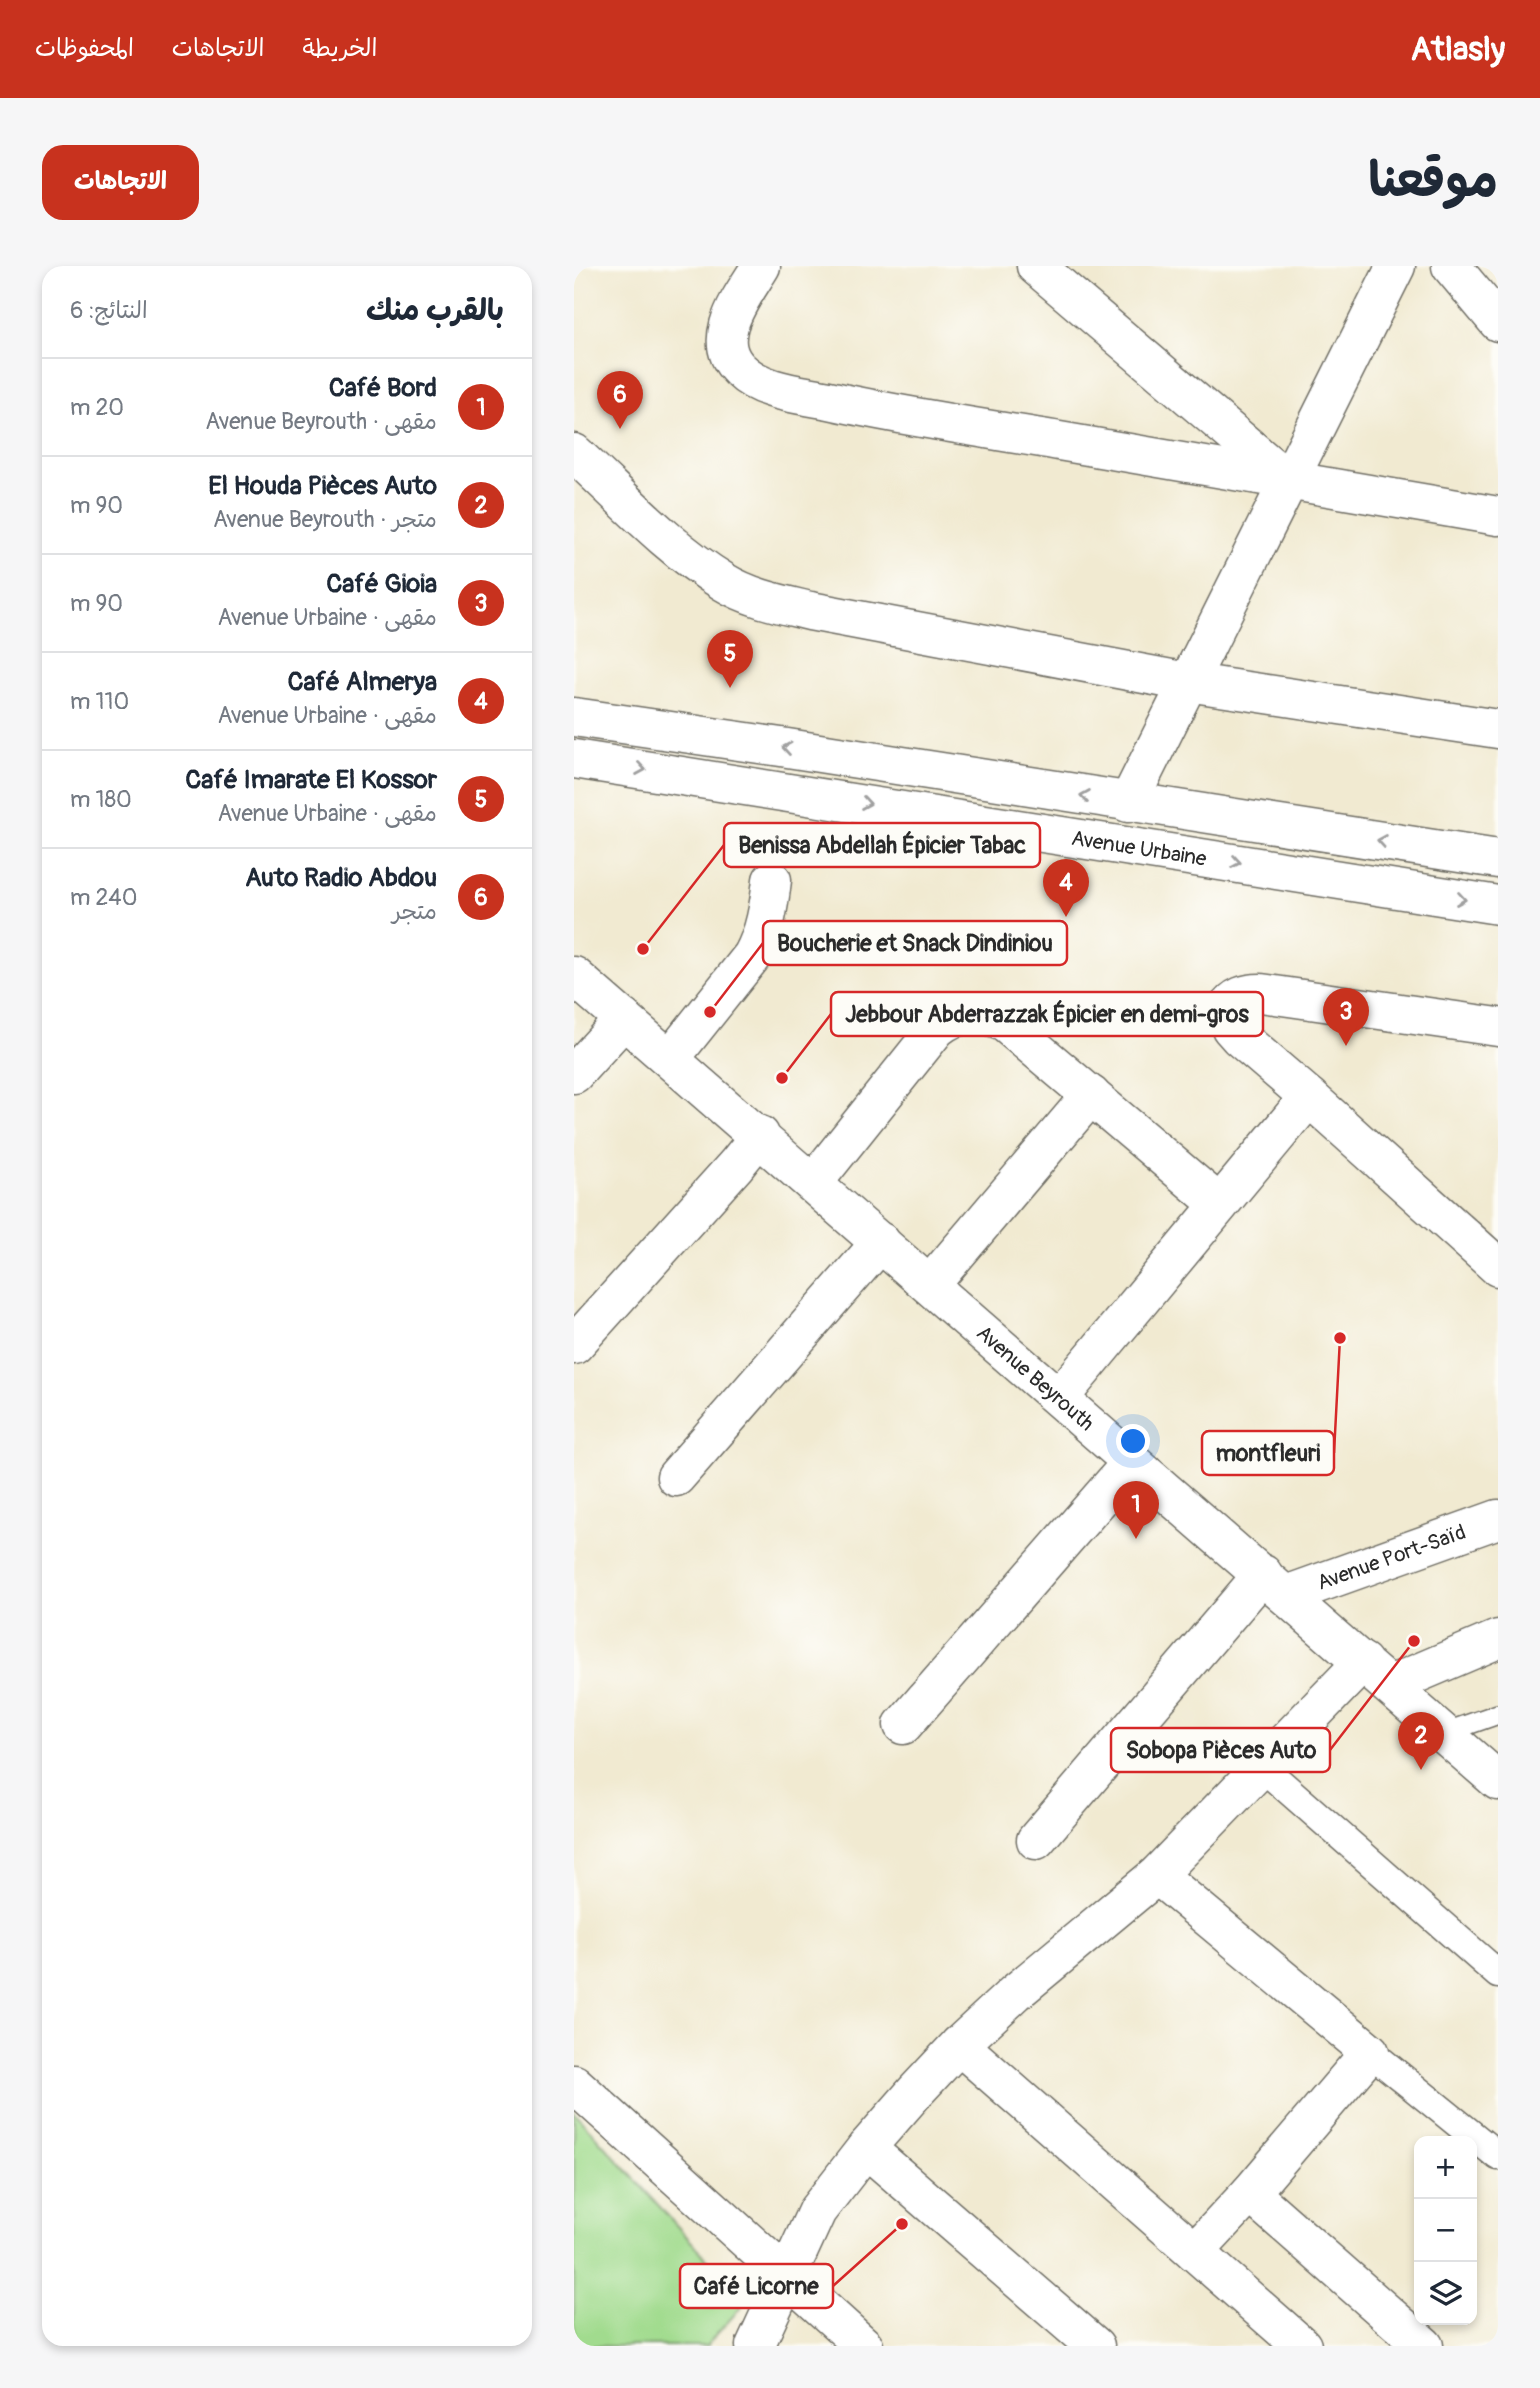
<!DOCTYPE html>
<html lang="ar">
<meta charset="utf-8">
<style>
body{margin:0;font-family:Pangolin,"Playpen Sans Arabic",sans-serif;background:#f6f6f7;color:#1f2937;direction:rtl}
.controls{position:absolute;right:21px;bottom:21px;display:grid;overflow:hidden;border-radius:14px;box-shadow:0 4px 10px #0003}
.controls button{width:63px;height:63px;display:grid;place-items:center;padding:0;border:0;border-bottom:2px solid #e0e1e3;background:#fff;color:#1f2937;font:35px sans-serif}
.you{position:absolute;left:560px;top:1176px;width:24px;height:24px;margin:-18px;border:5px solid #fff;border-radius:50%;background:#1a73e8;box-shadow:0 0 0 10px #1a73e833}
.badge{display:grid;place-items:center;width:46px;height:46px;border-radius:50%;background:#c8321e;color:#fff;font-size:23px;font-weight:700}
.pin{position:absolute;translate:-50% -58px;filter:drop-shadow(0 2px 4px #0008)}
.pin::after{content:'';position:absolute;top:37px;width:24px;height:21px;background:inherit;clip-path:polygon(0 0,100% 0,50% 100%)}
.list{margin:0;padding:0;list-style:none}
h2{display:flex;justify-content:space-between;align-items:center;height:91px;margin:0;padding:0 28px;font-size:30px}
h2 small{font-size:23px;font-weight:400;color:#747a83}
.list li{display:grid;grid-template-columns:46px 1fr auto;gap:21px;align-items:center;box-sizing:border-box;height:98px;padding:0 28px;border-top:2px solid #e0e1e3}
.list b{display:block;font-size:26px;white-space:nowrap}
.list p{margin:0;font-size:23px;white-space:nowrap;color:#747a83}
.list em{font-size:23px;font-style:normal;color:#747a83}
.icon{flex:none;width:38px;height:38px;fill:none;stroke:currentColor;stroke-width:2;stroke-linecap:round;stroke-linejoin:round}
.map{position:relative;flex:none;width:924px;height:2080px;overflow:hidden;direction:ltr;border-radius:21px}
header{display:flex;align-items:center;gap:42px;box-sizing:border-box;height:98px;padding:0 35px;background:#c8321e;color:#fff}
header strong{font-size:33px}
nav{display:flex;gap:38px;margin-inline-start:auto;font-size:24px}
.intro{display:flex;align-items:center;justify-content:space-between;box-sizing:border-box;height:168px;padding:0 42px}
h1{margin:0;font-size:49px}
.button{padding:18px 32px;border-radius:21px;background:#c8321e;color:#fff;font-size:24px;font-weight:700}
main{display:flex;gap:42px;padding:0 42px}
aside{flex:1;background:#fff;border-radius:21px;box-shadow:0 4px 10px #0003}
.map>svg:first-child{display:block}
.green{fill:#a1db8e;stroke:#66835c;stroke-width:2}
.lines{fill:none;stroke-linecap:round;stroke-linejoin:round}
.service-casing{stroke:#706e65;stroke-width:22}
.pedestrian-casing{stroke:#706e65;stroke-width:31}
.minor-casing{stroke:#706e65;stroke-width:41}
.tertiary-casing{stroke:#706e65;stroke-width:41}
.service{stroke:#fff;stroke-width:19}
.pedestrian{stroke:#fff;stroke-width:28}
.minor{stroke:#fff;stroke-width:38}
.tertiary{stroke:#fff;stroke-width:38}
.oneway{stroke:#a0a0a0}
.labels{text-anchor:middle;stroke-width:7;stroke-linejoin:round;paint-order:stroke}
.street-label{font-size:21px;fill:#2b2b2b;stroke:#fdfcf7}
.leader{fill:none;stroke:#d62828;stroke-width:2.5}
.callout-dot{fill:#d62828;stroke:#fdfcf7;stroke-width:2.5}
.callout{fill:#fdfcf7;stroke:#d62828;stroke-width:2.5}
.callout-label{font-size:23px;text-anchor:middle;font-weight:bold;fill:#2b2b2b}
</style>
<header>
<strong>Atlasly</strong>
<nav><a>الخريطة</a><a>الاتجاهات</a><a>المحفوظات</a></nav>
</header>
<div class="intro"><h1>موقعنا</h1><a class="button">الاتجاهات</a></div>
<main>
<div class="map">
<svg width="924" height="2080" viewBox="0 0 924 2080">
<rect width="100%" height="100%" fill="#fdfcf7"/>
<filter id="ink" filterUnits="userSpaceOnUse"><feTurbulence type="fractalNoise" baseFrequency=".0143" numOctaves="2"/><feDisplacementMap in="SourceGraphic" scale="14" xChannelSelector="R" yChannelSelector="G"/><feConvolveMatrix kernelMatrix="1 2 1 2 8 2 1 2 1" color-interpolation-filters="sRGB"/></filter>
<filter id="wash" filterUnits="userSpaceOnUse"><feTurbulence type="fractalNoise" baseFrequency=".00686" numOctaves="4" result="noise"/><feDisplacementMap in="SourceGraphic" scale="28" xChannelSelector="R" yChannelSelector="G"/><feGaussianBlur stdDeviation="1.57" result="paint"/><feColorMatrix in="noise" values="0 0 0 0 0 0 0 0 0 0 0 0 0 0 0 0 0 1.4 0 .05"/><feComposite in="paint" operator="in"/></filter>
<g filter="url(#wash)">
<rect width="100%" height="100%" fill="#f1ead1"/>
<!-- green -->
<path class="green" d="M0,1846L172,2036L132,2080H0Z"/>
</g>
<g filter="url(#ink)">
<g class="lines">
<defs>
<path id="service" d="M870,1467L924,1448"/>
<g id="pedestrian">
<path d="M687,1500L924,1708"/>
<path d="M796,1786L924,1890"/>
</g>
<g id="minor">
<path d="M187,0C170,29 133,72 166,104C188,126 226,128 255,134C331,151 408,162 485,175C631,199 777,225 924,250"/>
<path d="M462,0L713,214"/>
<path d="M877,0L924,56"/>
<path d="M0,187C48,231 94,282 150,316C176,332 207,338 236,345L613,416L924,463"/>
<path d="M554,537L822,0"/>
<path d="M924,761L687,727C672,727 660,730 652,744L657,762L665,771L735,831L924,1001"/>
<path d="M96,793L178,690C191,667 195,640 198,614"/>
<path d="M0,808L50,753"/>
<path d="M239,917L363,762C386,744 405,745 431,757L645,938"/>
<path d="M356,1019L517,829"/>
<path d="M0,1079L162,899L186,869"/>
<path d="M486,1131L735,831"/>
<path d="M102,1211L307,976"/>
<path id="s1" d="M712,1329L924,1253"/>
<path d="M816,1419L924,1373"/>
<path d="M329,1459L558,1196"/>
<path d="M462,1574L689,1308"/>
<path d="M583,1609L796,1786L676,1927"/>
<path d="M385,1779L728,2080"/>
<path d="M0,1818L290,2080"/>
<path d="M292,1882L521,2080"/>
<path d="M621,1986L676,1927L850,2080"/>
<path d="M181,2080L243,1945L292,1882L341,1826L385,1779L441,1727L583,1609L789,1396"/>
</g>
<g id="tertiary">
<path d="M0,451L207,481L924,593"/>
<path id="s2" d="M0,493L924,639"/>
<path id="s3" d="M0,710L924,1515"/>
</g>
</defs>
<!-- service casing -->
<use href="#service" class="service-casing"/>
<!-- pedestrian casing -->
<use href="#pedestrian" class="pedestrian-casing"/>
<!-- minor casing -->
<use href="#minor" class="minor-casing"/>
<!-- tertiary casing -->
<use href="#tertiary" class="tertiary-casing"/>
<!-- service -->
<use href="#service" class="service"/>
<!-- pedestrian -->
<use href="#pedestrian" class="pedestrian"/>
<!-- minor -->
<use href="#minor" class="minor"/>
<!-- tertiary -->
<use href="#tertiary" class="tertiary"/>
</g>
<!-- one-way arrows -->
<defs><path id="oneway-chevron" d="M-2-3.5L2.5 0L-2 3.5" fill="none" stroke-width="1.6" stroke-linecap="round" stroke-linejoin="round" transform="scale(1.75)"/></defs>
<g class="oneway">
<use href="#oneway-chevron" transform="translate(213 482) rotate(-171)"/>
<use href="#oneway-chevron" transform="translate(67 503) rotate(9)"/>
<use href="#oneway-chevron" transform="translate(511 530) rotate(-171)"/>
<use href="#oneway-chevron" transform="translate(292 537) rotate(9)"/>
<use href="#oneway-chevron" transform="translate(808 575) rotate(-171)"/>
<use href="#oneway-chevron" transform="translate(662 596) rotate(9)"/>
<use href="#oneway-chevron" transform="translate(887 633) rotate(9)"/>
</g>
</g>
<g class="labels">
<!-- street labels -->
<g class="street-label">
<text dy="7" stroke="none"><textPath href="#s2" startOffset="572">Avenue Urbaine</textPath></text>
<text dy="7" stroke="none"><textPath href="#s3" startOffset="612">Avenue Beyrouth</textPath></text>
<text dy="7" stroke="none"><textPath href="#s1" startOffset="112">Avenue Port-Saïd</textPath></text>
</g>
</g>
<!-- callouts -->
<path class="leader" d="M69 683L150 579M136 746L189 677M208 812L257 748M766 1072L760 1187M840 1375L756 1484M328 1958L259 2020"/>
<g class="callout-dot">
<circle cx="69" cy="683" r="7"/>
<circle cx="136" cy="746" r="7"/>
<circle cx="208" cy="812" r="7"/>
<circle cx="766" cy="1072" r="7"/>
<circle cx="840" cy="1375" r="7"/>
<circle cx="328" cy="1958" r="7"/>
</g>
<g class="callout">
<rect x="150" y="557" width="316" height="44" rx="7"/>
<rect x="189" y="655" width="304" height="44" rx="7"/>
<rect x="257" y="726" width="432" height="44" rx="7"/>
<rect x="628" y="1165" width="132" height="44" rx="7"/>
<rect x="537" y="1462" width="219" height="44" rx="7"/>
<rect x="106" y="1998" width="153" height="44" rx="7"/>
</g>
<g class="callout-label">
<text x="308" y="587">Benissa Abdellah Épicier Tabac</text>
<text x="341" y="685">Boucherie et Snack Dindiniou</text>
<text x="473" y="756">Jebbour Abderrazzak Épicier en demi-gros</text>
<text x="694" y="1195">montfleuri</text>
<text x="647" y="1492">Sobopa Pièces Auto</text>
<text x="182" y="2028">Café Licorne</text>
</g>
</svg>
<div class="controls">
<button>+</button>
<button>−</button>
<button><svg class="icon" aria-label="layers" viewBox="0 0 24 24"><path d="M12 4l9 5-9 5-9-5zM3 14l9 5 9-5"/></svg></button>
</div>
<div class="you"></div>
<div class="pin badge" style="left:562px;top:1273px">1</div>
<div class="pin badge" style="left:847px;top:1504px">2</div>
<div class="pin badge" style="left:772px;top:780px">3</div>
<div class="pin badge" style="left:492px;top:651px">4</div>
<div class="pin badge" style="left:156px;top:422px">5</div>
<div class="pin badge" style="left:46px;top:163px">6</div>
</div>
<aside>
<h2>بالقرب منك<small>النتائج: 6</small></h2>
<ul class="list">
<li><span class="badge">1</span><div><b>Café Bord</b><p>مقهى · Avenue Beyrouth</p></div><em>20 m</em></li>
<li><span class="badge">2</span><div><b>El Houda Pièces Auto</b><p>متجر · Avenue Beyrouth</p></div><em>90 m</em></li>
<li><span class="badge">3</span><div><b>Café Gioia</b><p>مقهى · Avenue Urbaine</p></div><em>90 m</em></li>
<li><span class="badge">4</span><div><b>Café Almerya</b><p>مقهى · Avenue Urbaine</p></div><em>110 m</em></li>
<li><span class="badge">5</span><div><b>Café Imarate El Kossor</b><p>مقهى · Avenue Urbaine</p></div><em>180 m</em></li>
<li><span class="badge">6</span><div><b>Auto Radio Abdou</b><p>متجر</p></div><em>240 m</em></li>
</ul>
</aside>
</main>
